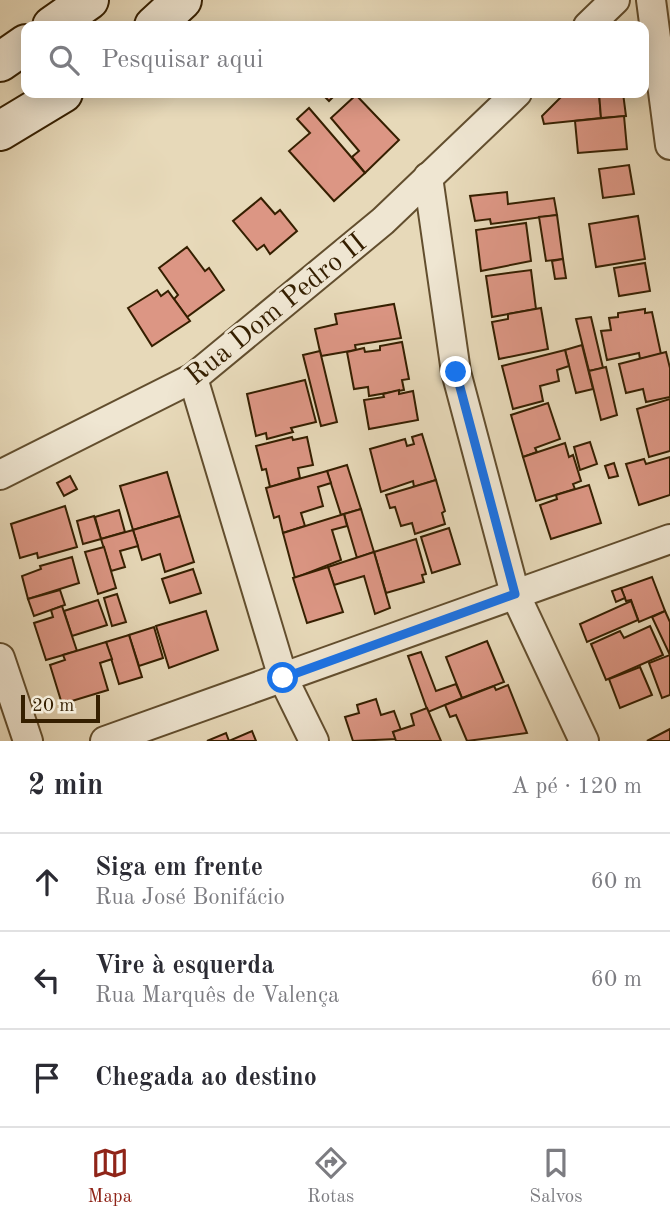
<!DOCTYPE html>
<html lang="pt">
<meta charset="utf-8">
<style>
body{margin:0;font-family:"Old Standard TT",serif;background:#f7f7f7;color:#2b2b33}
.scale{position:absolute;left:21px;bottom:18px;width:79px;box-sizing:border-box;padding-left:7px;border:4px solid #351f00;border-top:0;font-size:19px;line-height:24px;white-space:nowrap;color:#351f00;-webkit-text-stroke:5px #efe6d2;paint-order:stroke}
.stop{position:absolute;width:21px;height:21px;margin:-16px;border:5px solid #1a73e8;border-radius:50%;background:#fff}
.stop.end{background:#1a73e8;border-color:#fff;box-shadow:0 2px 7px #0008}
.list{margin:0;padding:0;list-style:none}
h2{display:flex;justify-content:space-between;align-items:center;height:91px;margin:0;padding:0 28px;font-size:30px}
h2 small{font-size:23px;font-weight:400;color:#7c7c81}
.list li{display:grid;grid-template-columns:46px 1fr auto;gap:21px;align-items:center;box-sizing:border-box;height:98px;padding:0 28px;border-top:2px solid #e1e1e2}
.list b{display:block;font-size:26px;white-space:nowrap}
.list p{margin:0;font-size:23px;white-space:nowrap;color:#7c7c81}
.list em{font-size:23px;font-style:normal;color:#7c7c81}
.icon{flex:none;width:38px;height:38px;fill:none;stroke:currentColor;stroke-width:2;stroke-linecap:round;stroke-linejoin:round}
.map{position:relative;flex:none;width:670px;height:741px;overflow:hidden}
.search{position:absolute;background:#fff;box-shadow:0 4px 18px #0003;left:21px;right:21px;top:21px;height:77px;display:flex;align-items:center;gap:18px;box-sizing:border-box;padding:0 24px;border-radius:14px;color:#7c7c81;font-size:26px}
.sheet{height:385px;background:#fff}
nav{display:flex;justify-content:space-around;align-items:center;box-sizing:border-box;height:98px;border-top:2px solid #e1e1e2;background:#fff;font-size:19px;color:#7c7c81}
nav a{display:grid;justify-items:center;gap:4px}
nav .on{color:#8f2418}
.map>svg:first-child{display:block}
.building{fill:#dc9684;stroke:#351f00;stroke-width:2}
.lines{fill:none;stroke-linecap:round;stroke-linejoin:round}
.minor-casing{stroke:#624e2e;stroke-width:32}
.secondary-casing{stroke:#351f00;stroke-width:42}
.minor{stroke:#efe6d2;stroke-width:28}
.secondary{stroke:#efe6d2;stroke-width:38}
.route{stroke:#1a73e8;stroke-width:9}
.labels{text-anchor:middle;stroke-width:6;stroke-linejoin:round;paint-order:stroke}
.street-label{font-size:28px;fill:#351f00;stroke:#efe6d2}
</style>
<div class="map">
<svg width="670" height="741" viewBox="0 0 670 741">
<rect width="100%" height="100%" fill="#e7d9b9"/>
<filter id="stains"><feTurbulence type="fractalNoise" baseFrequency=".00286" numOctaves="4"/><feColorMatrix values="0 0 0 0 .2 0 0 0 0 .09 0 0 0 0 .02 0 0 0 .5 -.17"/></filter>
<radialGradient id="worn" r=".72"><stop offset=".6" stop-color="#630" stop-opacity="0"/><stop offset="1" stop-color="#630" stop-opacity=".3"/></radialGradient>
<!-- building -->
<g class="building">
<path d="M321,93H337L329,101Z"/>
<path d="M565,93H599L601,118L544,124L542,116Z"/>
<path d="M599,93H623L626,116L601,118Z"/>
<path d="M356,95L399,140L365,173L352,157L359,151L331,118Z"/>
<path d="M309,108L365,173L334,201L289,151L310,133L297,119Z"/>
<path d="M624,116L627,149L578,153L575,121Z"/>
<path d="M629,165L634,194L603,198L599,169Z"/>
<path d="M507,192L508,204L554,198L557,215L491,224L490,219L475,221L470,196Z"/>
<path d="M261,198L275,214L280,210L297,231L270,254L264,245L257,250L233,221Z"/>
<path d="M557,215L563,259L546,261L539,217Z"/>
<path d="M638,216L645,259L596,267L589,224Z"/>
<path d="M526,223L531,261L481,271L476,230Z"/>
<path d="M187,247L205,271L209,268L224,290L187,317L174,299L178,295L159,268Z"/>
<path d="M563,259L566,278L555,279L552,261Z"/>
<path d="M645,263L650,291L619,296L614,268Z"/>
<path d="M531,270L536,309L492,317L486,276Z"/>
<path d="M157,290L161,296L168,291L190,321L152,346L128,308Z"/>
<path d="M394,304L401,338L355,345L356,350L321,356L315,329L337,324L335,314Z"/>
<path d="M541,308L548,349L499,359L492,322L508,319V314Z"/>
<path d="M645,309V313L652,312L661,354L640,359L639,353L607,360L601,331L611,330L609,318L618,317V313Z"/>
<path d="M591,317L603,368L589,371L576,319Z"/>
<path d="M402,342L409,379L402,380L404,390L369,396L368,387L354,389L347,352L364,348L365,352L380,350V346Z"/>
<path d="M582,345L593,389L576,393L565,350Z"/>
<path d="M565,350L569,366L557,370L559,381L540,386L543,401L513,409L502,366Z"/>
<path d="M320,351L337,422L321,426L303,355Z"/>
<path d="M666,352L670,368V397L646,402L643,389L626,393L619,364Z"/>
<path d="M606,367L617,415L601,420L589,371Z"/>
<path d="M305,380L316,422L291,428L293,432L267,439L266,433L256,436L247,394Z"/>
<path d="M399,390V394L413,391L418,420L369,429L364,400L384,397L383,394Z"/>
<path d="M670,399V451L649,457L637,409Z"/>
<path d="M548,403L560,439L535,448L537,452L523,457L511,415Z"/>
<path d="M422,434L436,480L414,487L413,481L381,492L370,449L405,439L407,446L414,444L412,437Z"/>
<path d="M292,437L293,440L307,437L313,465L298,468L300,478L270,487L266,469L262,470L256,446Z"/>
<path d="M590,442L597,464L580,470L574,447Z"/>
<path d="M565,443L569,457L573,455L581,481L573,484L575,489L536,501L523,457Z"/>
<path d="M670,457V495L639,505L626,464L644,459L646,464Z"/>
<path d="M614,463L618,476L609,478L605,466Z"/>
<path d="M347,465L361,509L341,515L327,471Z"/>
<path d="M327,471L331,483L318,487L323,506L301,513L305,526L283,533L279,516L274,518L266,488Z"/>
<path d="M167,472L180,516L133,530L120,486Z"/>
<path d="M70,476L77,489L64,496L57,483Z"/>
<path d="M436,480L445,511L442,513L445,524L415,534L412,523L401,526L395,507L390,508L386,495Z"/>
<path d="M589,485L601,523L551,539L540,505L557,499L556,495Z"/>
<path d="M65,506L77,547L38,558L37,553L20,558L11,524Z"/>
<path d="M361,509L374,552L357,558L344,514Z"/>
<path d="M119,510L125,532L101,539L95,517Z"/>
<path d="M344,514L347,526L332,530L341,560L295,578L283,533Z"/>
<path d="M94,516L101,539L83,544L77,521Z"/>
<path d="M180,516L194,562L165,572L160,554L142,560L133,530Z"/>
<path d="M449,528L460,564L432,573L421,537Z"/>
<path d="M133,530L138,546L120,551L125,567L111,571L101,539Z"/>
<path d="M416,539L426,574L422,575L424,582L386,593L374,552Z"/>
<path d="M104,547L116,588L98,594L85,552Z"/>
<path d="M374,552L390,608L375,614L364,576L334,585L328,567Z"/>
<path d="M72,557L79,583L28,599L22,576L41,569L40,566Z"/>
<path d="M328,567L343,612L307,623L293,578Z"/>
<path d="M193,569L201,593L170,603L162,579Z"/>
<path d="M652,577L665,611L639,622L631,600L626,601L621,588Z"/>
<path d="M621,588L625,598L616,602L612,591Z"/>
<path d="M60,590L65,605L34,616L28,599Z"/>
<path d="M117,594L126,622L112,626L104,598Z"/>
<path d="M98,600L107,625L72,636L64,611Z"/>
<path d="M631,601L638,620L587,642L580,624Z"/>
<path d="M62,606L77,651L46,660L34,623L53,617L51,610Z"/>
<path d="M206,611L218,650L169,668L156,626Z"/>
<path d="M665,611L670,622V655L652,617Z"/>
<path d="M650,626L663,655L606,680L591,644L620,631L624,638Z"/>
<path d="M154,627L163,658L139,666L129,635Z"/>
<path d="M129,635L142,677L119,684L106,642Z"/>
<path d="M487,641L504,682L462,698L446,657Z"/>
<path d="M106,642L112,659L100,663L108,690L62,704L50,665L65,660L63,655Z"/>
<path d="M421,652L436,691L456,684L462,698L428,712L408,656Z"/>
<path d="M670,655V695L662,698L649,663Z"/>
<path d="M640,667L652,695L620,708L609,679Z"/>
<path d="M508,685L527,733L467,741L456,715L450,717L445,705L494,686L496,690Z"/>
<path d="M376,699L381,715L394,711L401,730L393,732L396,739L353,741L345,717L359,713L357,705Z"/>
<path d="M427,708L441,741H396L393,732L414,725L411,714Z"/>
<path d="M670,729V741H647Z"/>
<path d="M252,731L256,741H207L226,733L229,741Z"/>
</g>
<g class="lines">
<defs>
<g id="minor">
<path d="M651,0L670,145"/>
<path d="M588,26L615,0"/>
<path d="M428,177L456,372L515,594L584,741"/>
<path d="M193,378L283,678L314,741"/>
<path d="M0,475L193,378L383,221L517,93"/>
<path d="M0,658L28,741"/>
<path d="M105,741L670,539"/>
</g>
<g id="secondary">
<path d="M52,26L89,0"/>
<path d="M154,26L182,0"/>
<path d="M0,62L26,44"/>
<path d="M0,131L63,93"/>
</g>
</defs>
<!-- minor casing -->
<use href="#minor" class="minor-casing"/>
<!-- secondary casing -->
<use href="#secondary" class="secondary-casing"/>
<!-- minor -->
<use href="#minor" class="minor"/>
<!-- secondary -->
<use href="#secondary" class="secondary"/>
</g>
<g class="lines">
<!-- route -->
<path class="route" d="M283,678L515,594L456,372"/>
</g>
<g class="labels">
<!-- street labels -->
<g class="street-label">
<text transform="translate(275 308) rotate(-39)" y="10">Rua Dom Pedro II</text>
</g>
</g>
<rect width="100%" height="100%" filter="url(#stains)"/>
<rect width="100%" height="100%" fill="url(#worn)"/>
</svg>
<div class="scale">20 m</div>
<div class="stop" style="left:283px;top:678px"></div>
<div class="stop end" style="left:456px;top:372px"></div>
<div class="search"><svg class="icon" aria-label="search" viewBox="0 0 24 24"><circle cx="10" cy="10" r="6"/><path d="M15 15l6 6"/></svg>Pesquisar aqui</div>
</div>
<section class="sheet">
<h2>2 min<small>A pé · 120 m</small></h2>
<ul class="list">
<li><svg class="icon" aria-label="ahead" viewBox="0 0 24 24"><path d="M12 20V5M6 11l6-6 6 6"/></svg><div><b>Siga em frente</b><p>Rua José Bonifácio</p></div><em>60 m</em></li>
<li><svg class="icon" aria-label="left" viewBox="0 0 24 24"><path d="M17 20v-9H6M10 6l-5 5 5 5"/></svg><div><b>Vire à esquerda</b><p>Rua Marquês de Valença</p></div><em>60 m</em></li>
<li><svg class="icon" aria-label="arrive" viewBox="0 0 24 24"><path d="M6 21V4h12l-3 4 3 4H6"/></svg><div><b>Chegada ao destino</b></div></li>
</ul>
</section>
<nav>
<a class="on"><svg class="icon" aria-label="map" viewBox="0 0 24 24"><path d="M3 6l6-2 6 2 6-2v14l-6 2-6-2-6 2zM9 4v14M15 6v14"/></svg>Mapa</a>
<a><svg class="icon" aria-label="directions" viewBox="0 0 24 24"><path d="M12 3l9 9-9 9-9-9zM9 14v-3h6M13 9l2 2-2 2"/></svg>Rotas</a>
<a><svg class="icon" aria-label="saved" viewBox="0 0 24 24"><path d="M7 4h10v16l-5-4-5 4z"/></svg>Salvos</a>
</nav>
